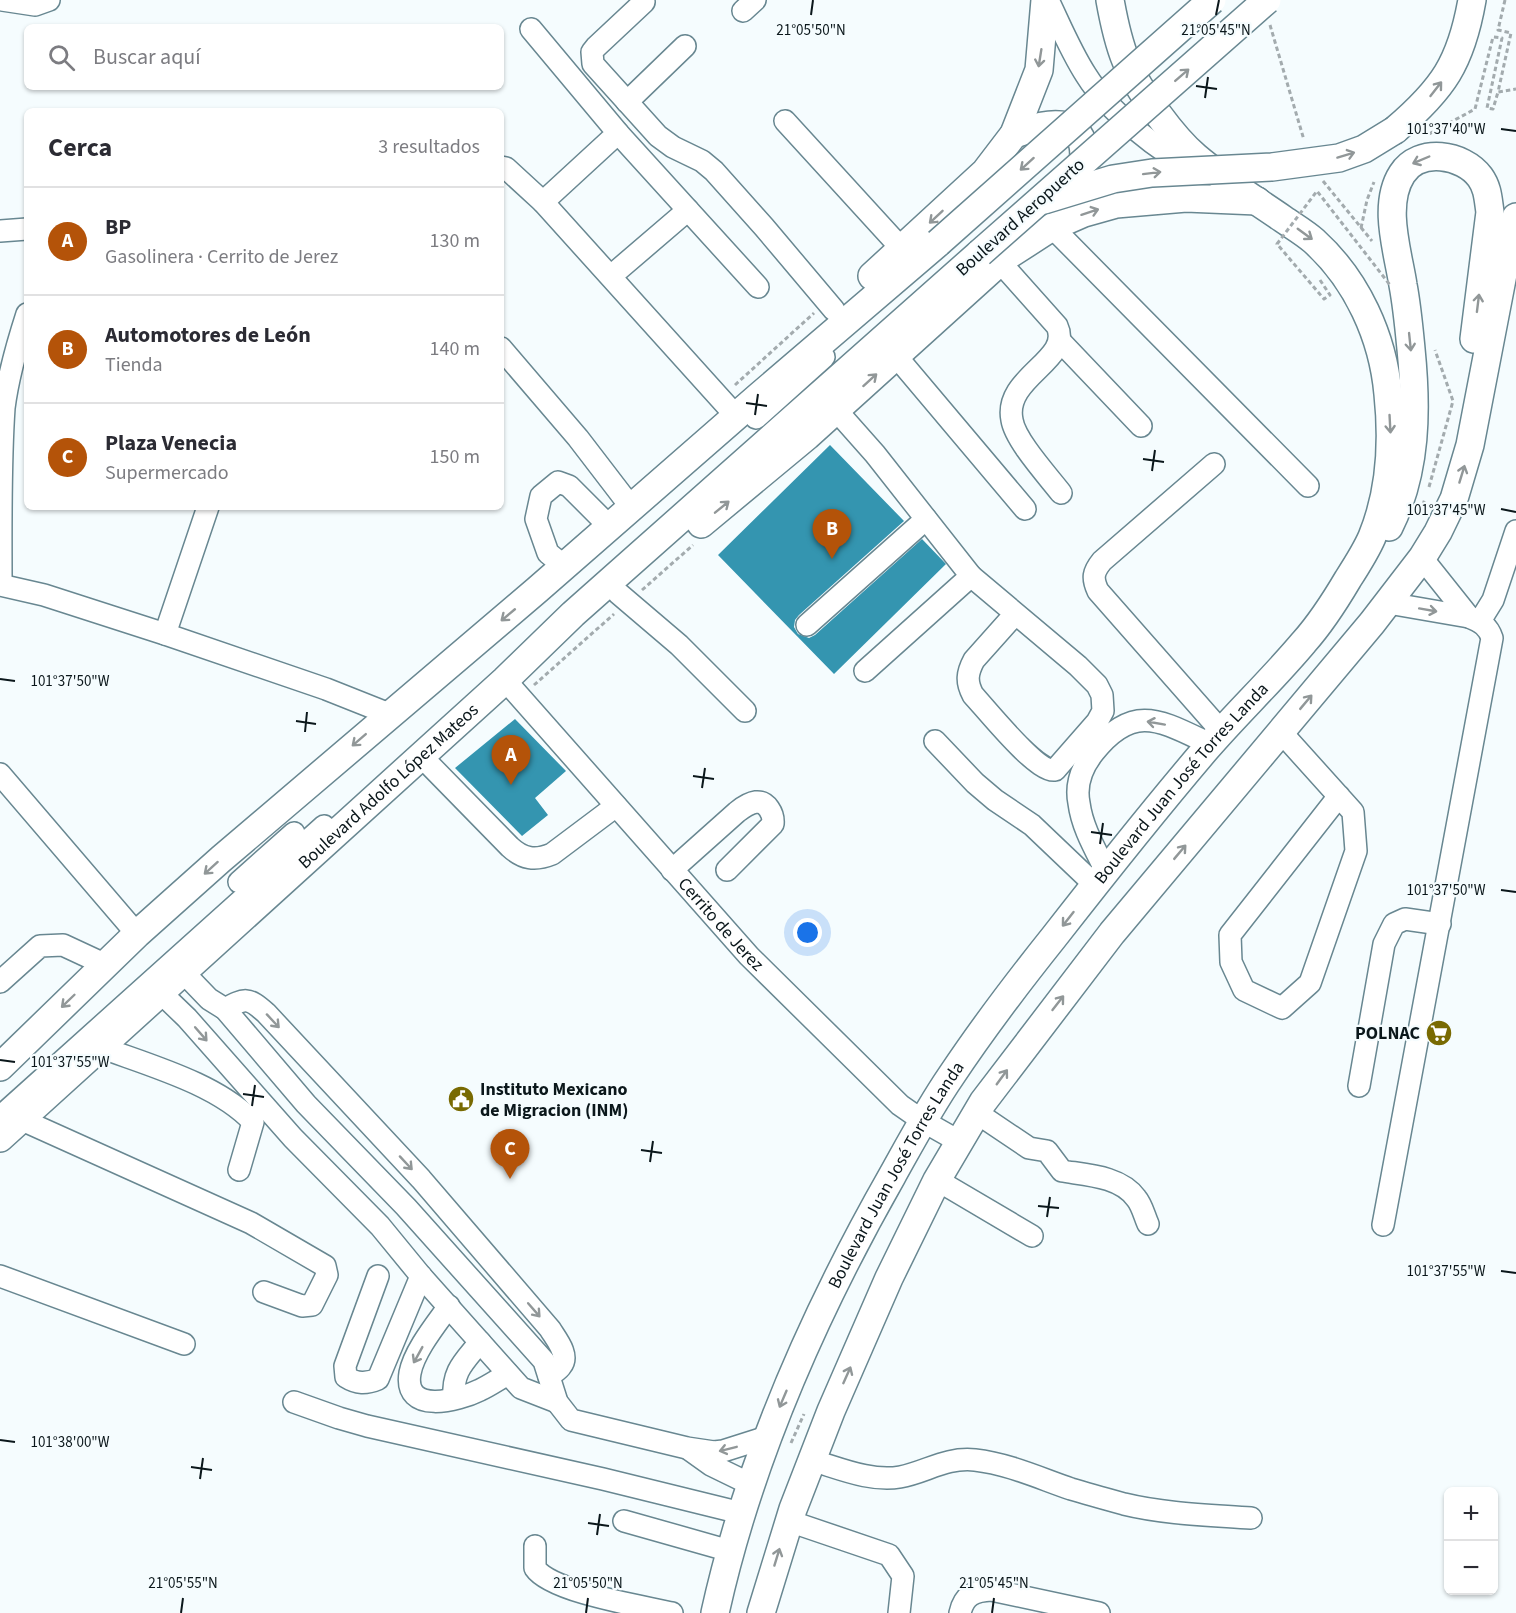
<!DOCTYPE html>
<html lang="es">
<meta charset="utf-8">
<style>
body{margin:0;font-family:"Source Sans 3",sans-serif;background:#f2f2f3;color:#2b2b33}
.controls{position:absolute;right:18px;bottom:18px;display:grid;overflow:hidden;border-radius:9px;box-shadow:0 2px 4px #0004}
.controls button{width:54px;height:54px;display:grid;place-items:center;padding:0;border:0;border-bottom:2px solid #e1e1e2;background:#fff;color:#2b2b33;font:30px sans-serif}
.you{position:absolute;left:808px;top:933px;width:21px;height:21px;margin:-15px;border:4px solid #fff;border-radius:50%;background:#1a73e8;box-shadow:0 0 0 9px #1a73e833}
.badge{display:grid;place-items:center;width:39px;height:39px;border-radius:50%;background:#b45309;color:#fff;font-size:20px;font-weight:700}
.pin{position:absolute;translate:-50% -50px;filter:drop-shadow(0 2px 3px #0008)}
.pin::after{content:'';position:absolute;top:32px;width:21px;height:18px;background:inherit;clip-path:polygon(0 0,100% 0,50% 100%)}
.list{margin:0;padding:0;list-style:none}
h2{display:flex;justify-content:space-between;align-items:center;height:78px;margin:0;padding:0 24px;font-size:26px}
h2 small{font-size:20px;font-weight:400;color:#7c7c81}
.list li{display:grid;grid-template-columns:39px 1fr auto;gap:18px;align-items:center;box-sizing:border-box;height:108px;padding:0 24px;border-top:2px solid #e1e1e2}
.list b{display:block;font-size:22px;white-space:nowrap}
.list p{margin:0;font-size:20px;white-space:nowrap;color:#7c7c81}
.list em{font-size:20px;font-style:normal;color:#7c7c81}
.icon{flex:none;width:33px;height:33px;fill:none;stroke:currentColor;stroke-width:2;stroke-linecap:round;stroke-linejoin:round}
.map{position:relative;flex:none;width:1516px;height:1613px;overflow:hidden}
.search{position:absolute;background:#fff;box-shadow:0 2px 4px #0004;left:24px;top:24px;width:480px;height:66px;display:flex;align-items:center;gap:15px;box-sizing:border-box;padding:0 21px;border-radius:9px;color:#7c7c81;font-size:22px}
.panel{position:absolute;background:#fff;box-shadow:0 2px 4px #0004;left:24px;top:108px;width:480px;height:402px;border-radius:9px}
.map>svg:first-child{display:block}
.building{fill:#3495b0}
.lines{fill:none;stroke-linecap:round;stroke-linejoin:round}
.minor-casing{stroke:#688791;stroke-width:24}
.major-casing{stroke:#688791;stroke-width:30}
.path{stroke:#a3abae;stroke-width:3;stroke-dasharray:4.5 3;stroke-linecap:butt}
.minor{stroke:#fff;stroke-width:21}
.major{stroke:#fff;stroke-width:27}
.major-bridge-casing{stroke:#688791;stroke-width:30;stroke-linecap:butt}
.path-bridge{stroke:#a3abae;stroke-width:3;stroke-dasharray:4.5 3;stroke-linecap:butt}
.major-bridge{stroke:#fff;stroke-width:27}
.oneway{stroke:#919798}
.ticks{fill:none;stroke:#0b171b;stroke-width:2}
.labels{text-anchor:middle;stroke-width:4.5;stroke-linejoin:round;paint-order:stroke}
.street-label{font-size:18px;fill:#0b171b;stroke:#f5fcfe}
.poi-label{font-size:18px;font-weight:bold;fill:#0b171b;stroke:#f5fcfe;text-anchor:end}
.ticks-label{font-size:15px;text-anchor:middle;fill:#0b171b;stroke:#f5fcfe;stroke-width:4.5;stroke-linejoin:round;paint-order:stroke}
</style>
<div class="map">
<svg width="1516" height="1613" viewBox="0 0 1516 1613">
<rect width="100%" height="100%" fill="#f5fcfe"/>
<!-- building -->
<g class="building">
<path d="M830,445L904,521L799,615L795,620L794,627L798,634L809,638L815,635L922,539L946,564L834,674L718,555Z"/>
<path d="M515,719L566,771L535,798L548,815L522,836L455,768Z"/>
</g>
<g class="lines">
<defs>
<g id="minor">
<path d="M2,0L35,5L49,0"/>
<path d="M1048,0C1060,25 1071,52 1086,75C1109,112 1159,152 1198,171"/>
<path d="M644,2L596,47L592,52L593,64L658,136L673,147L702,161L714,171L764,227L834,310"/>
<path d="M743,11L755,0"/>
<path d="M627,102L685,46"/>
<path d="M785,121L902,249"/>
<path d="M618,133L758,287"/>
<path d="M501,167L506,168L543,202L618,133L531,29"/>
<path d="M543,202L727,406"/>
<path d="M1052,227L1308,486"/>
<path d="M0,231L27,229"/>
<path d="M1000,262L1057,326C1073,360 1003,377 1012,420C1015,440 1047,475 1061,493"/>
<path d="M611,276L688,210"/>
<path d="M1060,341L1141,426"/>
<path d="M501,348L578,438L624,498"/>
<path d="M896,356L1025,509"/>
<path d="M836,410L875,454L971,576L865,671"/>
<path d="M756,418L824,357"/>
<path d="M1214,464L1102,561C1093,572 1092,578 1098,591L1222,732"/>
<path d="M1422,558L1469,617"/>
<path d="M559,562L548,553L536,519L541,496L558,482L569,486L602,519"/>
<path d="M971,576L1078,666L1097,685L1102,695L1103,711L1097,722L1055,770C1037,773 987,710 973,695C966,682 967,673 974,660L1015,614"/>
<path d="M1,584C1,526 0,466 4,408C8,376 17,345 27,314"/>
<path d="M0,585L44,595L165,634L326,689L389,714"/>
<path d="M618,593L679,645L745,711"/>
<path d="M1480,621L1493,600L1516,531"/>
<path d="M807,625L926,519"/>
<path d="M165,634L208,507"/>
<path id="s1" d="M505,680L749,956L900,1105L923,1121L960,1142"/>
<path d="M1281,732L1353,812L1356,851L1310,983L1282,1008L1244,990L1231,962L1230,935L1339,796"/>
<path d="M935,741L975,783L995,800L1032,825L1095,885"/>
<path d="M421,756L510,847C523,859 535,861 552,854L616,806"/>
<path d="M0,774L137,934"/>
<path d="M672,870L737,812C742,808 749,803 756,802C767,801 774,814 773,824L727,870"/>
<path d="M1106,871C1095,849 1082,827 1079,803C1075,783 1082,767 1094,752C1134,702 1161,721 1210,744"/>
<path d="M239,882L294,833"/>
<path d="M183,972L209,999L225,1009L306,1104L406,1207L544,1361L557,1402L571,1420L687,1448L714,1452L723,1451L767,1437"/>
<path d="M0,982L40,946L63,945L106,965"/>
<path d="M160,992L187,1018L293,1138L380,1226L421,1276L521,1388L557,1402"/>
<path d="M225,1009C245,998 248,997 266,1013L421,1179L550,1329C556,1339 570,1355 561,1366C559,1370 553,1373 549,1376"/>
<path d="M100,1047C148,1065 218,1084 253,1122L239,1170"/>
<path d="M1359,1086L1384,944L1394,924L1405,919L1440,924"/>
<path d="M977,1113L1029,1148L1047,1151L1062,1171C1086,1175 1120,1176 1136,1198C1142,1205 1144,1215 1148,1224"/>
<path d="M0,1117L324,826"/>
<path d="M20,1119L251,1223L325,1266L327,1275L312,1305L302,1306L264,1292"/>
<path d="M937,1180L1032,1236"/>
<path d="M1383,1225L1492,638C1488,626 1481,622 1469,617L1388,603"/>
<path d="M0,1276L184,1344"/>
<path d="M378,1276L345,1366L346,1377C357,1384 366,1384 378,1379L421,1276"/>
<path d="M449,1306C437,1323 414,1351 410,1373C403,1415 458,1401 480,1390C489,1386 499,1379 508,1374"/>
<path d="M454,1398C452,1371 464,1362 480,1342"/>
<path d="M294,1402L339,1418L367,1426L603,1479L741,1513"/>
<path d="M690,1450L711,1465L750,1484"/>
<path d="M811,1460C839,1468 870,1482 900,1477C927,1472 945,1457 975,1460C1009,1464 1039,1478 1071,1489C1088,1494 1106,1499 1124,1504C1165,1514 1209,1515 1251,1518"/>
<path d="M624,1521L730,1551"/>
<path d="M789,1521L889,1555L903,1576L899,1613"/>
<path d="M535,1546V1568C551,1592 642,1606 672,1613"/>
<path d="M960,1613C964,1595 974,1591 991,1590L1099,1613"/>
</g>
<g id="major">
<path d="M1395,130C1443,89 1461,63 1472,0"/>
<path d="M1014,134C1028,130 1046,123 1061,125C1088,128 1087,159 1078,178"/>
<path d="M872,276L985,172L1014,134L1039,70L1045,0"/>
<path d="M701,524L807,436L1004,258L1052,227L1084,213L1116,204L1186,198L1257,201"/>
<path d="M1389,527C1417,471 1417,409 1411,349C1409,328 1407,306 1403,285C1398,252 1382,205 1402,174C1419,147 1463,154 1480,177C1488,188 1488,199 1490,212L1474,339"/>
<path d="M0,1067L137,934L221,859L537,590L758,397L938,243"/>
<path id="s2" d="M0,1138L505,680L573,614L980,253"/>
<path id="s3" d="M715,1613C749,1459 814,1313 892,1176C911,1142 929,1108 951,1076C983,1028 1018,982 1054,937C1104,873 1154,810 1206,749C1238,712 1273,679 1304,642C1321,623 1335,601 1348,579C1357,565 1366,551 1372,537C1390,493 1393,441 1388,394C1383,337 1357,280 1314,241C1305,233 1293,226 1283,219C1254,199 1223,180 1196,157C1182,145 1169,129 1158,114C1127,73 1119,50 1110,0"/>
<path d="M761,1613L793,1509L831,1411L889,1278L937,1180L983,1102L1112,933L1372,623L1422,558L1438,532L1454,499L1470,445L1507,253L1516,217"/>
</g>
</defs>
<!-- minor casing -->
<use href="#minor" class="minor-casing"/>
<!-- major casing -->
<use href="#major" class="major-casing"/>
<!-- path -->
<g class="path">
<path d="M1505,0L1498,30L1511,33L1498,92L1516,89"/>
<path d="M1270,25L1304,140"/>
<path d="M1429,134L1475,109L1493,37L1502,38L1487,108L1493,109L1498,92"/>
<path d="M1323,181L1372,241"/>
<path d="M1361,228L1367,200L1374,182"/>
<path d="M735,385L814,313"/>
<path d="M1429,487L1453,401L1435,350"/>
<path d="M1420,512L1425,499"/>
<path d="M642,590L693,545"/>
<path d="M534,685L614,614"/>
<path d="M791,1443L804,1414"/>
</g>
<!-- minor -->
<use href="#minor" class="minor"/>
<!-- major -->
<use href="#major" class="major"/>
<defs>
<g id="major-bridge">
<path d="M1044,200L1113,179L1152,173L1272,167L1339,158L1364,149L1395,130"/>
<path d="M938,243L1212,0"/>
<path d="M980,253L1267,0"/>
</g>
</defs>
<!-- major-bridge casing -->
<use href="#major-bridge" class="major-bridge-casing"/>
<!-- path-bridge -->
<path class="path-bridge" d="M1320,280L1330,295L1324,299L1277,244L1317,191L1390,285"/>
<!-- major-bridge -->
<use href="#major-bridge" class="major-bridge"/>
</g>
<!-- one-way arrows -->
<defs><path id="oneway-shaft" d="M-6 0H5M1.5-3L5.5 0L1.5 3" fill="none" stroke-width="1.6" stroke-linecap="round" stroke-linejoin="round" transform="scale(1.5)"/></defs>
<g class="oneway">
<use href="#oneway-shaft" transform="translate(1040 58) rotate(99)"/>
<use href="#oneway-shaft" transform="translate(1182 75) rotate(-41)"/>
<use href="#oneway-shaft" transform="translate(1436 89) rotate(-52)"/>
<use href="#oneway-shaft" transform="translate(1346 155) rotate(-17)"/>
<use href="#oneway-shaft" transform="translate(1421 160) rotate(157)"/>
<use href="#oneway-shaft" transform="translate(1027 164) rotate(138)"/>
<use href="#oneway-shaft" transform="translate(1152 173) rotate(-7)"/>
<use href="#oneway-shaft" transform="translate(1090 212) rotate(-18)"/>
<use href="#oneway-shaft" transform="translate(936 217) rotate(137)"/>
<use href="#oneway-shaft" transform="translate(1305 234) rotate(36)"/>
<use href="#oneway-shaft" transform="translate(1478 303) rotate(-83)"/>
<use href="#oneway-shaft" transform="translate(1410 342) rotate(84)"/>
<use href="#oneway-shaft" transform="translate(870 380) rotate(-42)"/>
<use href="#oneway-shaft" transform="translate(1390 424) rotate(87)"/>
<use href="#oneway-shaft" transform="translate(1462 474) rotate(-73)"/>
<use href="#oneway-shaft" transform="translate(722 507) rotate(-39)"/>
<use href="#oneway-shaft" transform="translate(1428 610) rotate(10)"/>
<use href="#oneway-shaft" transform="translate(508 615) rotate(140)"/>
<use href="#oneway-shaft" transform="translate(1306 702) rotate(-50)"/>
<use href="#oneway-shaft" transform="translate(1156 723) rotate(-170)"/>
<use href="#oneway-shaft" transform="translate(359 740) rotate(139)"/>
<use href="#oneway-shaft" transform="translate(1180 852) rotate(-50)"/>
<use href="#oneway-shaft" transform="translate(211 868) rotate(138)"/>
<use href="#oneway-shaft" transform="translate(1068 919) rotate(128)"/>
<use href="#oneway-shaft" transform="translate(68 1001) rotate(136)"/>
<use href="#oneway-shaft" transform="translate(1058 1003) rotate(-52)"/>
<use href="#oneway-shaft" transform="translate(273 1021) rotate(47)"/>
<use href="#oneway-shaft" transform="translate(201 1034) rotate(49)"/>
<use href="#oneway-shaft" transform="translate(1002 1077) rotate(-54)"/>
<use href="#oneway-shaft" transform="translate(406 1163) rotate(47)"/>
<use href="#oneway-shaft" transform="translate(534 1310) rotate(49)"/>
<use href="#oneway-shaft" transform="translate(418 1355) rotate(119)"/>
<use href="#oneway-shaft" transform="translate(847 1375) rotate(-66)"/>
<use href="#oneway-shaft" transform="translate(783 1399) rotate(113)"/>
<use href="#oneway-shaft" transform="translate(728 1449) rotate(166)"/>
<use href="#oneway-shaft" transform="translate(777 1557) rotate(-73)"/>
</g>
<!-- ticks -->
<path class="ticks" d="M811,15L813,0M1216,15L1219,0M1196,86L1217,89M1205,98L1208,77M1501,129L1516,131M746,403L767,406M755,415L758,394M1143,459L1164,462M1152,471L1155,450M1501,509L1516,512M0,679L15,681M296,721L316,724M305,732L307,712M693,776L714,779M702,788L705,768M1091,832L1112,835M1100,844L1103,823M1501,890L1516,892M0,1060L15,1062M243,1094L264,1097M252,1106L255,1085M641,1150L662,1153M650,1162L653,1141M1038,1206L1059,1208M1047,1217L1050,1197M1501,1271L1516,1273M0,1440L15,1442M191,1467L212,1470M200,1479L203,1458M588,1523L609,1526M597,1535L600,1514M181,1613L183,1598M586,1613L588,1598M992,1613L994,1598"/>
<!-- icons -->
<defs>
<symbol id="supermarket-disc" viewBox="-11 -11 22 22"><circle r="9.5" fill="#796a02" stroke="#f5fcfe"/><path d="M-6-5.5h2.5l.6 2H6L4.5 2H-2.5L-4.4-4H-6ZM-1.5 3.2a1.3 1.3 0 1 0 .1 0ZM3 3.2a1.3 1.3 0 1 0 .1 0Z" fill="#fff"/></symbol>
<symbol id="civic-disc" viewBox="-11 -11 22 22"><circle r="9.5" fill="#796a02" stroke="#f5fcfe"/><path d="M-.6-6.5H3V-4.5H.6V-3L4-1V1h2V6H-6V1h2V-1L-.6-3ZM-1.2 2.5V6h2.4V2.5Z" fill="#fff"/></symbol>
</defs>
<g fill-rule="evenodd">
<use href="#supermarket-disc" x="1424" y="1018" width="30" height="30"/>
<use href="#civic-disc" x="446" y="1084" width="30" height="30"/>
</g>
<g class="labels">
<!-- street labels -->
<g class="street-label">
<text transform="translate(1020 217) rotate(-42)" y="6">Boulevard Aeropuerto</text>
<text dy="6" stroke="none"><textPath href="#s3" startOffset="962">Boulevard Juan José Torres Landa</textPath></text>
<text dy="6" stroke="none"><textPath href="#s2" startOffset="524">Boulevard Adolfo López Mateos</textPath></text>
<text dy="6" stroke="none"><textPath href="#s1" startOffset="326">Cerrito de Jerez</textPath></text>
<text dy="6" stroke="none"><textPath href="#s3" startOffset="476">Boulevard Juan José Torres Landa</textPath></text>
</g>
<!-- poi labels -->
<g class="poi-label">
<text x="1420" y="1039">POLNAC</text>
<text x="480" y="1095" text-anchor="start">Instituto Mexicano<tspan x="480" dy="21">de Migracion (INM)</tspan></text>
</g>
</g>
<g class="ticks-label">
<text x="811" y="35">21°05'50"N</text>
<text x="1216" y="35">21°05'45"N</text>
<text x="1446" y="134">101°37'40"W</text>
<text x="1446" y="515">101°37'45"W</text>
<text x="70" y="686">101°37'50"W</text>
<text x="1446" y="895">101°37'50"W</text>
<text x="70" y="1067">101°37'55"W</text>
<text x="1446" y="1276">101°37'55"W</text>
<text x="70" y="1447">101°38'00"W</text>
<text x="183" y="1588">21°05'55"N</text>
<text x="588" y="1588">21°05'50"N</text>
<text x="994" y="1588">21°05'45"N</text>
</g>
</svg>
<div class="controls">
<button>+</button>
<button>−</button>
</div>
<div class="you"></div>
<div class="pin badge" style="left:511px;top:785px">A</div>
<div class="pin badge" style="left:832px;top:559px">B</div>
<div class="pin badge" style="left:510px;top:1179px">C</div>
<div class="search"><svg class="icon" aria-label="search" viewBox="0 0 24 24"><circle cx="10" cy="10" r="6"/><path d="M15 15l6 6"/></svg>Buscar aquí</div>
<section class="panel">
<h2>Cerca<small>3 resultados</small></h2>
<ul class="list">
<li><span class="badge">A</span><div><b>BP</b><p>Gasolinera · Cerrito de Jerez</p></div><em>130 m</em></li>
<li><span class="badge">B</span><div><b>Automotores de León</b><p>Tienda</p></div><em>140 m</em></li>
<li><span class="badge">C</span><div><b>Plaza Venecia</b><p>Supermercado</p></div><em>150 m</em></li>
</ul>
</section>
</div>
